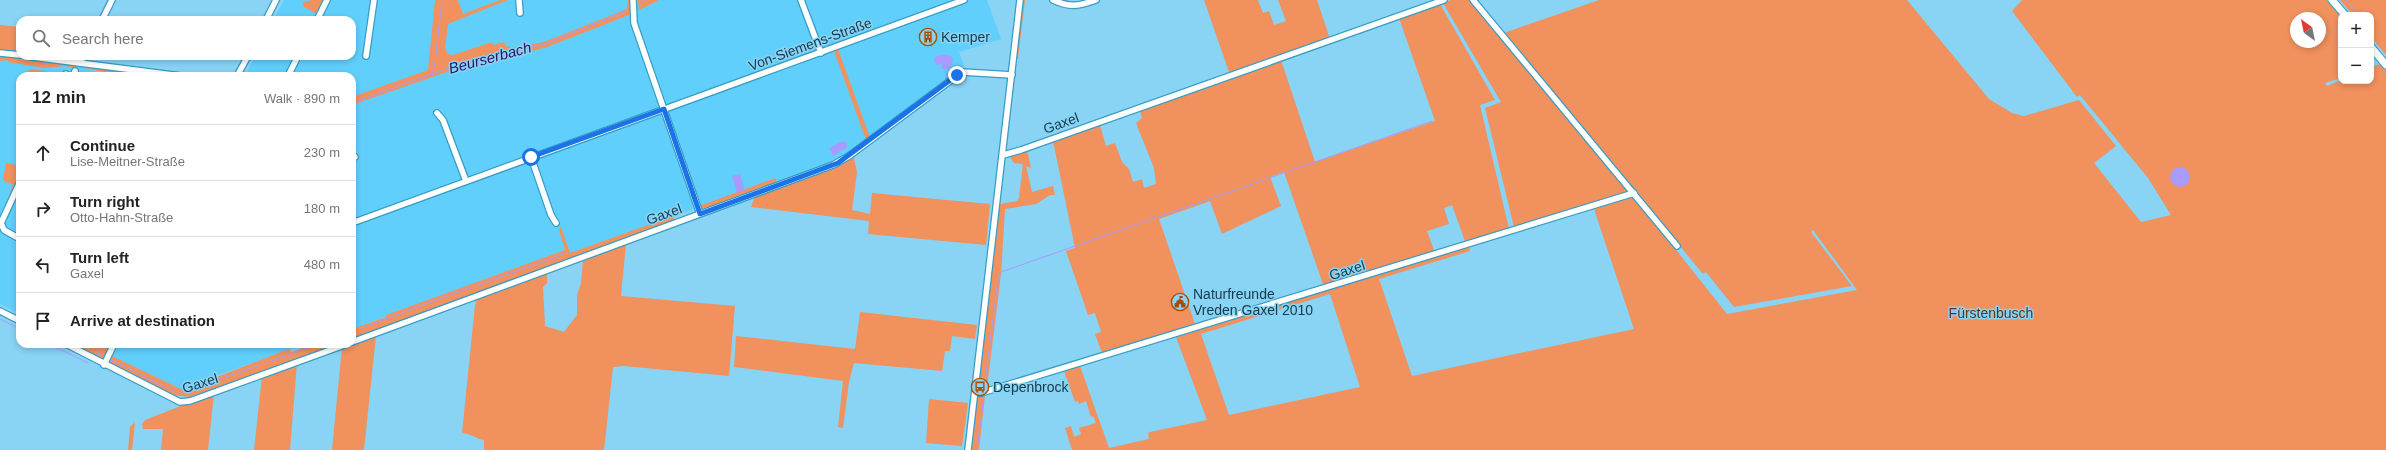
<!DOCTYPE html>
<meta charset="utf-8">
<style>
body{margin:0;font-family:Arial,sans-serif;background:#f6f6f6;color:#222}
.controls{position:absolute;right:12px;top:12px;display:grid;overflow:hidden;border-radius:8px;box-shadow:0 2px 6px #0003}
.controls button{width:36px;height:36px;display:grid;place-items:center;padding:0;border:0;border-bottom:1px solid #e0e0e0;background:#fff;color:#222;font:20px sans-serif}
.compass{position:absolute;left:2290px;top:12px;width:36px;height:36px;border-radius:50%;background:#fff;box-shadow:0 2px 6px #0003;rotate:327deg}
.stop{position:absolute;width:12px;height:12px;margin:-9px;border:3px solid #1a73e8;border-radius:50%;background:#fff}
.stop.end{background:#1a73e8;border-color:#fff;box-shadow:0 1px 4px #0008}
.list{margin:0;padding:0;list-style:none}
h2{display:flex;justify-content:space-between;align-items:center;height:52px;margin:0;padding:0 16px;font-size:17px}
h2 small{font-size:13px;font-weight:400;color:#767676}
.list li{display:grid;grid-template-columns:26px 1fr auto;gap:12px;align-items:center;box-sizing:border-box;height:56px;padding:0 16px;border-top:1px solid #e0e0e0}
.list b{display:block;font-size:15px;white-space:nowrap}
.list p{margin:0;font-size:13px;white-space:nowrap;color:#767676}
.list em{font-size:13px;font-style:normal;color:#767676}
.icon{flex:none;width:22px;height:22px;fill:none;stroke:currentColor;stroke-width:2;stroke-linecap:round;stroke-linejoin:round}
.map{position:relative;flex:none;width:2386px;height:450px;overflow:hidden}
.search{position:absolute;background:#fff;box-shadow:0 2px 6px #0003;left:16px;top:16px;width:340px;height:44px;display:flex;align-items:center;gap:10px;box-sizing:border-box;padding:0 14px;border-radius:12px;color:#767676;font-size:15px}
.panel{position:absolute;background:#fff;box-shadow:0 2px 6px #0003;left:16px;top:72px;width:340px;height:276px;border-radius:12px}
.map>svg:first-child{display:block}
.built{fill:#61cffc}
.green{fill:#f0915e;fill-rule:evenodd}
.water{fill:#a89bfe}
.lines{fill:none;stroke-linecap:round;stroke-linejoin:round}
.stream{stroke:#a89bfe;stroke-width:1}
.minor-casing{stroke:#369dc4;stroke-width:8}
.major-casing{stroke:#369dc4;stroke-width:9}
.minor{stroke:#fff;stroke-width:5.5}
.major{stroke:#fff;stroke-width:7}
.route{stroke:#1a73e8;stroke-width:5}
.labels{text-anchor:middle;stroke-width:3;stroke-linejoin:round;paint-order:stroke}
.poi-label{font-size:14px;fill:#113b4c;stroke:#89d3f5;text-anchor:start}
.street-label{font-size:14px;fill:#113b4c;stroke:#89d3f5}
.park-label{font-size:14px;fill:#5a311b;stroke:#89d3f5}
.water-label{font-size:15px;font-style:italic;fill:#2b1166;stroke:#89d3f5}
</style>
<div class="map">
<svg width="2386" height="450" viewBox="0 0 2386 450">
<rect width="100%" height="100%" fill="#89d3f5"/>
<!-- built -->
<g class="built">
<path d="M284,0H987L1001,39L959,52L964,66L866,141L842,157L827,165L777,183L776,179L570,254L568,249L352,329V76H245L255,56H352V20H273Z"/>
<path d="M0,59L58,66L81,67L98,72L131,76H20V314L0,304Z"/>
<path d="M80,344H305L210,378L211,380L183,390L110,356Z"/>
</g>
<!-- green -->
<g class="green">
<path d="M311,0H324L317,14L304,7L302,3Z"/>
<path d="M435,0H458L463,14L500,0H508L448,24L445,48L448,54L453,55L492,42L493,45L504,42L506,47L510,46V48L544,42L627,9L628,0H631L629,15L547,47L528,52L484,59L352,105V97L428,70Z"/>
<path d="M638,0H659L639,10Z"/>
<path d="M1022,0H1025L1018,59L1016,57Z"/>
<path d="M1204,0H1258L1263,13L1269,11L1274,25L1286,21L1278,0H1317L1330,39L1230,75Z"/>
<path d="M1451,0H1470L1630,192L1514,227L1485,108L1501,102L1443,3Z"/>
<path d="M1599,0H1907L1989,99L2012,113L2024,116L2079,100L2116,146L2094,163L2141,222L2171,215L2148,178L2080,95L2077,97L2012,11L2022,0H2327L2341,17V78L2325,83L2327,86L2341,80L2371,81V67L2380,64L2386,71V450H1072L1065,428L1071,426L1074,437L1081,434L1079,428L1096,423L1093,416L1091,417L1086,401L1079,404L1078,401L1075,402L1064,371L1080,366L1109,448L1149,439L1148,433L1150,432L1207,420L1176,337L1469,247L1470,251L1379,279L1412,376L1634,329L1594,209L1634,197L1727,314L1857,290L1813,230L1811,232L1852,286L1734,307L1706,272L1703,274L1504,33ZM2296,18H2320V42H2296ZM1330,294L1360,387L1229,415L1201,334Z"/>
<path d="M2340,0H2386V55L2371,37V15H2353Z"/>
<path d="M1440,4L1495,100L1480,105L1509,229L1466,244L1452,205L1444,208L1449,224L1427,231L1435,253L1324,287L1284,172L1270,177L1281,206L1222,234L1210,201L1159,219L1195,324L1102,353L1095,334L1101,332L1095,313L1088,315L1066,251L1075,248L1053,141L1100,125L1106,146L1115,143L1122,162L1129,169L1133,182L1142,179L1144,188L1156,184L1154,168L1136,123L1142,118L1140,111L1281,60L1315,162L1435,121L1399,18Z"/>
<path d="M0,25L20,27V51L0,49Z"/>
<path d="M838,49L870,138L866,140L834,51Z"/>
<path d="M0,54L72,63L76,65L75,68L65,66L45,68L8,62V60L0,61Z"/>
<path d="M82,65L169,76C139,76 110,75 81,67Z"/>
<path d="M31,69L45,71L47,76H30L27,72Z"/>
<path d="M1027,150L1031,168L1026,166L1032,192L1053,186L1055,195H1050L1036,204L1005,209L1001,274L987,387L978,390L1000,204L1017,201L1019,198L1023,164L1014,163L1009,156Z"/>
<path d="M20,155V177L9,195L13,184L5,182L3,179L6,163L16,165Z"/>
<path d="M852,157L854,158L857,172L852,210L870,214L872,193L990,204L986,245L868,234L869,221L751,207L755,196L839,165Z"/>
<path d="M776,178L777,183L703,211L699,206Z"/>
<path d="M673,216L675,221L352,340V329L386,317V315L565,250L559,230L561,227L570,253Z"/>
<path d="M626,244L621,296L735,306L729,376L624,366L613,367L604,450H484V440C476,439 473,434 462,433L475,305L477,298L547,272V283L543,287L545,326L564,332L577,315V295L581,283L583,260Z"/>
<path d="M860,312L977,325L975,339L952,336L950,351H945L942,371L854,363L849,382L843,428L838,427L843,381L734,367L736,336L855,349Z"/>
<path d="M376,335L364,450H332L342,347Z"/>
<path d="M69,344H80L89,349L92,344H112L106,358L102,360Z"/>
<path d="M312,344H340L189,397L174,395L110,363L112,356L183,390L289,349L292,352Z"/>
<path d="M297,363L290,450H254L262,376Z"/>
<path d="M214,393L208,450H161L163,429H143L142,424L145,420Z"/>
<path d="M985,395L979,450H971L977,397Z"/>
<path d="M929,399L968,403L962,446L926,443Z"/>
<path d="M135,422L132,450H128L130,427Z"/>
</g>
<!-- water -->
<g class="water">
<path d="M944,54L951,56L953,60L951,67L944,70L941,68L942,64L937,65L933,60L937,56Z"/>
<path d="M843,141L847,143V147L833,156L829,148Z"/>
<circle cx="2180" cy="177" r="10"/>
<path d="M740,174L745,190L737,193L732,176Z"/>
</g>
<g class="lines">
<!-- stream -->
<g class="stream">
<path d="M1064,0L1075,3"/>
<path d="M2346,0L2354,10"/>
<path d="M639,5L645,0"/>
<path d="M98,20L108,0"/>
<path d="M0,50L13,52"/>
<path d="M432,75L435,63L442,0"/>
<path d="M352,103L468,61L545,44L627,11"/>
<path d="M476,286L566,253"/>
<path d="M0,319L20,329"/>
<path d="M361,328L469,288"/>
<path d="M352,332L355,331"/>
<path d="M49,344L88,363"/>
<path d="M97,354L104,356"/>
<path d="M96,356L102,344"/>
<path d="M110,359L172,391L183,392L260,365"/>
<path d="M266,363L318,344"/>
<path d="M984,390L998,279L1001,272L1432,121"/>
<path d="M977,450L984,396"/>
</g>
<defs>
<g id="minor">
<path d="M519,0L520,13"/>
<path d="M633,0L634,23L700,214"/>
<path d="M801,0L821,53"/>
<path d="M1053,0C1070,8 1079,6 1096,0"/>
<path d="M1473,0L1677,246"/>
<path d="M102,20L112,0"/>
<path d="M266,20L276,0"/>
<path d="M317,20L327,0"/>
<path d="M0,53L20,55"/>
<path d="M25,56L181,76"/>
<path d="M366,56L374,0"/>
<path d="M80,63L84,56"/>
<path d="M66,74V76"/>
<path d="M73,76L75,71"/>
<path d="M237,76L248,56"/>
<path d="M288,76L298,56"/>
<path d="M437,113L443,120L466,181"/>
<path d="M1003,155L1021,150L1444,0"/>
<path d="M531,157L551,215L556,223"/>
<path d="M352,159L355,157"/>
<path d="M20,182L1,223L4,230L20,239"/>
<path d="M352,223L964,0"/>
<path d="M0,311L20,321"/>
<path d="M352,342L833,165L849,156L962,72L1012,75"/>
<path d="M66,344L180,402L190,401L347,344"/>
<path d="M104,365L114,344"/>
<path d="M975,393H981L1634,193"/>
<path d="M968,450L1020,0"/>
</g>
<g id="major">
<path d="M2332,0L2345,15"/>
<path d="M2371,47L2386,65"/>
</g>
</defs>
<!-- minor casing -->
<use href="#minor" class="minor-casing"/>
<!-- major casing -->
<use href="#major" class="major-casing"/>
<!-- minor -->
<use href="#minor" class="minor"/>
<!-- major -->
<use href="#major" class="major"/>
</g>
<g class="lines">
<!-- route -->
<path class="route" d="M531,157L664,109L700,214L838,163L957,75"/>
</g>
<!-- icons -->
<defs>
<symbol id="building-ring" viewBox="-11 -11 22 22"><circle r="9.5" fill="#89d3f5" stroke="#ac4c01" stroke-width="1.5"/><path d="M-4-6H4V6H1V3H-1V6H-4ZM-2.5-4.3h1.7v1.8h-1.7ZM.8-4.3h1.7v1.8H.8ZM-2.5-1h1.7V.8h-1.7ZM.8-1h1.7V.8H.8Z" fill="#ac4c01"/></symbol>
<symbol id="civic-ring" viewBox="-11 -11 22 22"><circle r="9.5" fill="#89d3f5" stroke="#ac4c01" stroke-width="1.5"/><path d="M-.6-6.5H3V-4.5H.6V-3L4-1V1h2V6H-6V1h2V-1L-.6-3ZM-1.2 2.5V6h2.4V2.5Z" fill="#ac4c01"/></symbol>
<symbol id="bus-ring" viewBox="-11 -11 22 22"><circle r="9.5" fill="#89d3f5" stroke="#ac4c01" stroke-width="1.5"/><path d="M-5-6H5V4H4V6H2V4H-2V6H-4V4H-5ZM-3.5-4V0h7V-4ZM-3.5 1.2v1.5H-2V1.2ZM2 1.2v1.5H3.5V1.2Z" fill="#ac4c01"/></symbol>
</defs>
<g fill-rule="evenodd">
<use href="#building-ring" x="918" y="27" width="20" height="20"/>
<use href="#civic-ring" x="1170" y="292" width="20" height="20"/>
<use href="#bus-ring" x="970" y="377" width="20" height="20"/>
</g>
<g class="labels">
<!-- poi labels -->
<g class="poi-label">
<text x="941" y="42">Kemper</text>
<text x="1193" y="299">Naturfreunde<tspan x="1193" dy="16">Vreden Gaxel 2010</tspan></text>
<text x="993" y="392">Depenbrock</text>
</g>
<!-- street labels -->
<g class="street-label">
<text transform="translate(810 44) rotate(-20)" y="5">Von-Siemens-Straße</text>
<text transform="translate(1061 123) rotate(-20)" y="5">Gaxel</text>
<text transform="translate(664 214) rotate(-20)" y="5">Gaxel</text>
<text transform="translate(1347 270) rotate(-17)" y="5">Gaxel</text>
<text transform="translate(200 383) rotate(-17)" y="5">Gaxel</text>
</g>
<!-- park labels -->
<g class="park-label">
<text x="1991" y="318">Fürstenbusch</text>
</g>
<!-- water labels -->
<g class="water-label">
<text transform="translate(490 58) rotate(-15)" y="5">Beurserbach</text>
</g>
</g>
</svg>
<div class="controls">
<button>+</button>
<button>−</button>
</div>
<svg class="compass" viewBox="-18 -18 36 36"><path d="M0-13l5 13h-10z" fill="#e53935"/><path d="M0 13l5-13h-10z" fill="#767676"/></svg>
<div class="stop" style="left:531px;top:157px"></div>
<div class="stop end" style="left:957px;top:75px"></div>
<div class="search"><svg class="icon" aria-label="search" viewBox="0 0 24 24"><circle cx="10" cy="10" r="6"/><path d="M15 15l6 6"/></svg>Search here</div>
<section class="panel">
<h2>12 min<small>Walk · 890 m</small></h2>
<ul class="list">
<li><svg class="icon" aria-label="ahead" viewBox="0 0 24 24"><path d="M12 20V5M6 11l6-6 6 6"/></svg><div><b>Continue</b><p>Lise-Meitner-Straße</p></div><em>230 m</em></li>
<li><svg class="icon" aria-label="right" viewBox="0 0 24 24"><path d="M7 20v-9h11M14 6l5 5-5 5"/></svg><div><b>Turn right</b><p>Otto-Hahn-Straße</p></div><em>180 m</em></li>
<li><svg class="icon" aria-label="left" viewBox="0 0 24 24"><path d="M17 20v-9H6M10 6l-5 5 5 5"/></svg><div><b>Turn left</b><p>Gaxel</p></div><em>480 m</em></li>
<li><svg class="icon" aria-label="arrive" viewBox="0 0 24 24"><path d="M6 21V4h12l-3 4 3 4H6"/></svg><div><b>Arrive at destination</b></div></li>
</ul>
</section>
</div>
